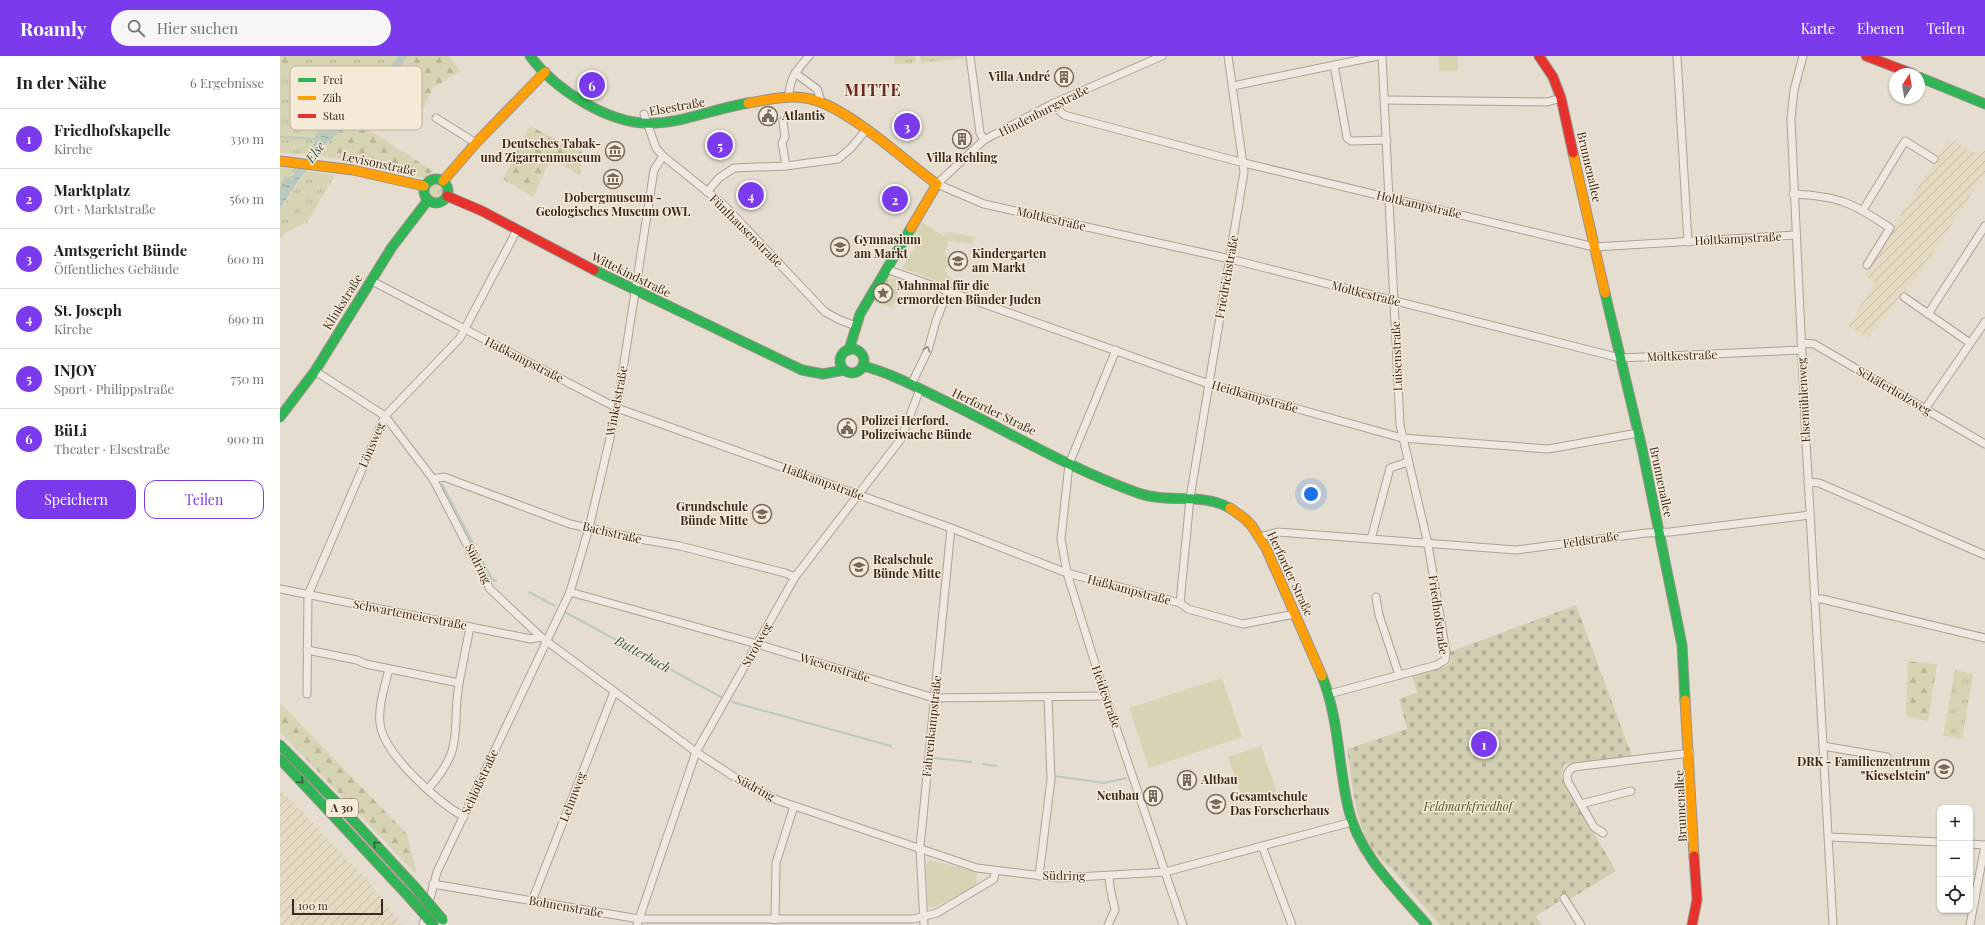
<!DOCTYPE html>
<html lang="de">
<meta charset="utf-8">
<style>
body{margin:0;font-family:"Playfair Display",serif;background:#f6f6f6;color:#202124}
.controls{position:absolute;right:12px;bottom:12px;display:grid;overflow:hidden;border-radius:8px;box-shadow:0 1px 3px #0004}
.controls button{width:36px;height:36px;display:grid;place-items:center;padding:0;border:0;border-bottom:1px solid #e0e0e0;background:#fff;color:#202124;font:20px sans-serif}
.compass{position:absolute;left:1609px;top:12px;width:36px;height:36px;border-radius:50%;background:#fff;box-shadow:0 1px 3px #0004;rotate:12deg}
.scale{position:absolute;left:12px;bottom:10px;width:91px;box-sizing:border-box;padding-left:4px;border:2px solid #3a2a20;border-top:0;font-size:11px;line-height:14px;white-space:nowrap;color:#3a2a20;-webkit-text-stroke:3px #f5e9d7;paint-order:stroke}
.you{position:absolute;left:1031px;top:438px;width:14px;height:14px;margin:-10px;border:3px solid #fff;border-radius:50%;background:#1a73e8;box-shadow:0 0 0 6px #1a73e833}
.badge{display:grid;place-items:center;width:26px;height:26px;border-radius:50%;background:#7c3aed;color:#fff;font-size:13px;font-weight:700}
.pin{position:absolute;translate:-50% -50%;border:2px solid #fff;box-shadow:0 1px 4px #0006}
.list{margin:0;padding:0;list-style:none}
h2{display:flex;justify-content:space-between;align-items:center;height:52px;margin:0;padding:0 16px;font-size:17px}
h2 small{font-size:13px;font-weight:400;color:#757577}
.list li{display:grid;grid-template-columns:26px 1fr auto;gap:12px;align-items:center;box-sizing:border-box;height:60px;padding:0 16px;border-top:1px solid #e0e0e0}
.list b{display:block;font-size:15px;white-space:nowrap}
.list p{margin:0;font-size:13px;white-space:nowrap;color:#757577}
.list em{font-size:13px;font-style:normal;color:#757577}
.actions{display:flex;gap:8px;padding:12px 16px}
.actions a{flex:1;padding:9px 0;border:1px solid #7c3aed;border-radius:12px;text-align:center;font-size:14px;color:#7c3aed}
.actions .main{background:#7c3aed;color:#fff}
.icon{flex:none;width:22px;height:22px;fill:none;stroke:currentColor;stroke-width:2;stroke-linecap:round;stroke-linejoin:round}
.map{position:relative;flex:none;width:1705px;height:869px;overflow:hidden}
header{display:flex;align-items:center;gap:24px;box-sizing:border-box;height:56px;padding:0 20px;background:#7c3aed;color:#fff}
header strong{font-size:19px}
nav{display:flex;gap:22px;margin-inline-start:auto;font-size:14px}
.search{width:280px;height:36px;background:#f6f6f6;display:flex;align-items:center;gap:10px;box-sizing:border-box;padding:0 14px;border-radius:22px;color:#757577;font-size:15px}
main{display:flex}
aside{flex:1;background:#fff}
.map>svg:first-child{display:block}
.farmland{fill:url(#farmland-furrows)}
.grass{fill:url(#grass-tufts)}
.forest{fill:url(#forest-firs)}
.cemetery{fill:url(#cemetery-stones)}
.green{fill:#d7d4b3}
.water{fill:url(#water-ripples)}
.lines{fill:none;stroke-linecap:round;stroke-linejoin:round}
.stream{stroke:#bacabe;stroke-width:2}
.street-casing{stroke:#aba298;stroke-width:9}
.fast-casing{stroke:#9a9288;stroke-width:11}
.slow-casing{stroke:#9a9288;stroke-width:11}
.jam-casing{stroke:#9a9288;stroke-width:11}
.street{stroke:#eee8e1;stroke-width:7}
.fast{stroke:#30b455;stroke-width:9}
.slow{stroke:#ff9f0a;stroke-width:9}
.jam{stroke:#e5322d;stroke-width:9}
.fast-bridge-casing{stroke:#90887f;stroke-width:11;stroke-linecap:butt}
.fast-bridge{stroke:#30b455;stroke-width:9}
.oneway{stroke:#948980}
.oneway2{stroke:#366135}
.labels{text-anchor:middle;stroke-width:3;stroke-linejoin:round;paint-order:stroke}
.shield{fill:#f5e9d7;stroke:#726357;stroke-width:1}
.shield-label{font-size:11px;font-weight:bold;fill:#3a2a20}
.poi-label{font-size:12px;font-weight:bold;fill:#3a2a20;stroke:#f5e9d7;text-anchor:start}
.street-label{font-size:12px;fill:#3a2a20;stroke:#f5e9d7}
.park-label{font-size:12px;font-style:italic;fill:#4f5627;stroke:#f5e9d7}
.water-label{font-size:13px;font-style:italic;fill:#305952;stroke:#f5e9d7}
.district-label{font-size:16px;font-weight:bold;letter-spacing:1px;fill:#652721;stroke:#f5e9d7}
.key{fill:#f5e9d7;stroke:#bdb0a0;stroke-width:1}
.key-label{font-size:11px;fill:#3a2a20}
</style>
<header>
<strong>Roamly</strong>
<div class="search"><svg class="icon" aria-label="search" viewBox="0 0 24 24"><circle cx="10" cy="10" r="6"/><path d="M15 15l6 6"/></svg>Hier suchen</div>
<nav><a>Karte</a><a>Ebenen</a><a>Teilen</a></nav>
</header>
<main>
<aside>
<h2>In der Nähe<small>6 Ergebnisse</small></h2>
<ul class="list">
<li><span class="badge">1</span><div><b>Friedhofskapelle</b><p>Kirche</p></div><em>330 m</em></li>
<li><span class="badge">2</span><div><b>Marktplatz</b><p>Ort · Marktstraße</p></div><em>560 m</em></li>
<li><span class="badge">3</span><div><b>Amtsgericht Bünde</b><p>Öffentliches Gebäude</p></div><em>600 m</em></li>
<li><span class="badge">4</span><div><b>St. Joseph</b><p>Kirche</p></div><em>690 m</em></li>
<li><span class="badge">5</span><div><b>INJOY</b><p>Sport · Philippstraße</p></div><em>750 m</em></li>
<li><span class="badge">6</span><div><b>BüLi</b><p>Theater · Elsestraße</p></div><em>900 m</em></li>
</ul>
<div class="actions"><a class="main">Speichern</a><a>Teilen</a></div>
</aside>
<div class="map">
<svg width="1705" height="869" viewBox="0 0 1705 869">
<defs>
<pattern id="farmland-furrows" width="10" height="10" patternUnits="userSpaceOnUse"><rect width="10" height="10" fill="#e4d9c1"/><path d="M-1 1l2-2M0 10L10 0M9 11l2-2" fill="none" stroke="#c4baa6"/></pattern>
<pattern id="grass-tufts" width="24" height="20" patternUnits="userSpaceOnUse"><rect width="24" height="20" fill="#d7d4b3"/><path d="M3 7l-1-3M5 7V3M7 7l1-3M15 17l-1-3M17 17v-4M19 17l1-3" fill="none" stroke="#b9b69a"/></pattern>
<pattern id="forest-firs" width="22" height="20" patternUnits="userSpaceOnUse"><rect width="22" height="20" fill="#d7d4b3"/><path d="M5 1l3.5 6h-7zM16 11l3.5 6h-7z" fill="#b9b69a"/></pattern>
<pattern id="cemetery-stones" width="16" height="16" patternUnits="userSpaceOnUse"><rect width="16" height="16" fill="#d1ceb2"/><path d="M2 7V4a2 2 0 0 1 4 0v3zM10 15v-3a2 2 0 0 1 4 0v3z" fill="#b4b199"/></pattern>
<pattern id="water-ripples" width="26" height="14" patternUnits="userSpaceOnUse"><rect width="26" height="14" fill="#bacabe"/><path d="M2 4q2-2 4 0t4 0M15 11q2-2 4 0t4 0" fill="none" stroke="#98a49a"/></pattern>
</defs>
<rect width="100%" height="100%" fill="#e5ddd0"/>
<!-- farmland -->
<g class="farmland">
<path d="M1669,82L1694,97L1705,95V117L1644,211L1588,282L1568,270L1595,227L1583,219Z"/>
<path d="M0,733L88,825L122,869H0Z"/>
</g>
<!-- grass -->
<g class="grass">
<path d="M19,0H118L99,28L84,46L52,63L35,80L36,87L27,99L0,97V14Z"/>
<path d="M614,0H635L636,7L614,8Z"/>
<path d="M640,0H684L685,2L641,7Z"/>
<path d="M26,115L55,119L27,166L5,177L0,184V154Z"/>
<circle cx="156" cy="135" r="7"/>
<path d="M614,221L622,224L613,252L594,246L607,223Z"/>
<path d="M1675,614L1693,618L1682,683L1663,680Z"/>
</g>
<!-- forest -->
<g class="forest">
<path d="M0,0H19L0,14Z"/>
<path d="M127,0H169L180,15L153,32L142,55L107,35Z"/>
<path d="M78,67L153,115L144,122L83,106L38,100C47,88 61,70 78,67Z"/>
<path d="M250,70L302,96L300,120L271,101L253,141L223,123Z"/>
<path d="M0,110H18L10,121H5L0,132Z"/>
<path d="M1628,605L1657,608L1648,665L1626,660Z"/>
<path d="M0,647L127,778L137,819L0,676Z"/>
</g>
<!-- cemetery -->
<path class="cemetery" d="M1296,549L1352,700L1284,708L1281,721L1336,815L1290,843L1281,844L1256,860L1262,869H1160L1111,812C1074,786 1074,733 1067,693L1127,673L1119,643L1137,637L1133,620L1167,610L1171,604L1170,596Z"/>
<!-- green -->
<g class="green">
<rect x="1159" y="0" width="19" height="15"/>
<path d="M641,166L664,180L667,176L695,181L692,188L669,185L664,199L671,202L664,216L668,217L667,220L673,222L670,230L622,212L635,191L629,186Z"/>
<path d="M942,622L962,681L869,712L849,652Z"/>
<path d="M981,690L997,737L964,748L948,701Z"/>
<path d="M650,804L697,816L696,830L653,852L648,850L646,809Z"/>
</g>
<!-- water -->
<path class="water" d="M118,0H127L99,50L87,61L78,67L71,68L48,86L19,124L0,153V132L5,121H10L13,119C20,106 36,95 35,80L53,62L84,46L99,28Z"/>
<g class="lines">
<!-- stream -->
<g class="stream">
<path d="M0,81L37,83"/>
<path d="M162,428L194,489"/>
<path d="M198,497L212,523L216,525"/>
<path d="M249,536L275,550"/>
<path d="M285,556L441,641"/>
<path d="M452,646L611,690"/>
<path d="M654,702L691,706"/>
<path d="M703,708L717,710"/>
<path d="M775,720L824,727L846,722"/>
</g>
<defs>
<g id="street">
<path d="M690,0L700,77L704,84"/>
<path d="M882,0L772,48L704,84L657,128L704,148L950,203L1340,302L1521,294"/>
<path d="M1397,0L1408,186"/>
<path d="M1523,0L1514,34L1511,63L1526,385L1553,869"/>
<path d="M1054,9L1067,82L1071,85L1107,84"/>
<path d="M515,17L537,33L541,45"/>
<path d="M953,30L1098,0"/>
<path d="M509,41C509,22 517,14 529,0"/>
<path d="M1105,44L1267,46L1281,42"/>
<path d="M772,48L784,59L964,107L1314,191L1516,179"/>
<path d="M364,58L376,92L383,100L444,149L545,256L560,264L576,270"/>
<path d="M156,62L196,87"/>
<path d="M503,65L505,81L502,87L506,110"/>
<path d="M427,136L439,122L454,112L506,110L558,103L571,92L586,74"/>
<path d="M1513,138C1559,140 1573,147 1610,172L1587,209"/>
<path d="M1583,154L1625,85L1654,103"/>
<path d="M606,213L929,328L1122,382L1268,393L1358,377"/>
<path d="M90,224L337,352L671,472L787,517L900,547L908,553L963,568L1015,558"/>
<path d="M1624,241L1690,287"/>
<path d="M1648,258L1705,170"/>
<path d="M1521,287L1534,288L1705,388"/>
<path d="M836,294L789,408L781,483L787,517L823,633L903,869"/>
<path d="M35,315L105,360L153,423L210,533L261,581L416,696L459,724L497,744L697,812L779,822L885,816L1072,766"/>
<path d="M631,329L648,294L656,265L668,235"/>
<path d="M1645,353L1705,266"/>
<path d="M153,423L164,421L290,468L354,482L400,490L505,517L515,521"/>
<path d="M1528,426L1539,427L1705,499"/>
<path d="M980,481L998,476L1236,494L1366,477L1390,476L1530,459"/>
<path d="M1091,483L1110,412L1128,406"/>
<path d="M0,533L251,583L261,581"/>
<path d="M290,536L477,588L654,642L825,640"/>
<path d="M1096,541L1099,559L1119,619"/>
<path d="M1534,543H1542L1705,582"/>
<path d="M900,547L910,442L964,116L948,0"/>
<path d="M27,594L77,604L86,608L179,627L190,571"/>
<path d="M109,613C105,630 98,650 100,667C103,698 158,746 184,761"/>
<path d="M27,638L28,539L105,360L180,282L237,174"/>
<path d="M1049,638L1157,609L1165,604L1166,596L1148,488L1120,369L1102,0"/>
<path d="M1543,690L1607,701"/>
<path d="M148,733C186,690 171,677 179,627"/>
<path d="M1301,748L1351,735"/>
<path d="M1323,777L1314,771L1288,726C1286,719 1287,715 1294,711L1410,697"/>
<path d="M1549,781L1660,786"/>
<path d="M1690,788L1705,789"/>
<path d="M982,790L1012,869"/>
<path d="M759,820L771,723L768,641"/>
<path d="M153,828L359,863H633L657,857L714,823L715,815"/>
<path d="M1284,842L1301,869"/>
<path d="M252,845L334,636"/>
<path d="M495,864L496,807L514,750"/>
<path d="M143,869L157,816L290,536L309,472L337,352L374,114L383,100"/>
<path d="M357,869L416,696L515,521L621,383L640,333"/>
<path d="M644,869L640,791L671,472"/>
<path d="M828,869L835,854L830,831L829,820"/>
<path d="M1690,869L1705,789"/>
</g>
<g id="fast">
<path d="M250,0C264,19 283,34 303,46C371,86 399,60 468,47"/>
<path d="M1639,21L1705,48"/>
<circle cx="156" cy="135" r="12"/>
<path d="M314,214L522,314L543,318L564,314"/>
<path d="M1325,237L1362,392L1402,589L1405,644"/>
<circle cx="572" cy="305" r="12"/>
<path d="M569,294L580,258L631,172"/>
<path d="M583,310C611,317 636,331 661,343C726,374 790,413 858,437C888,448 921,436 950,452"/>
<path d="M0,361L35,315L112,191L148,144"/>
<path d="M1042,620C1059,663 1058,707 1068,751C1078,798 1117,834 1147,869"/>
<path d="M0,689L61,751L134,830"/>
<path d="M0,703L130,842"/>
</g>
<g id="slow">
<path d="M468,47C486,44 506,39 525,42C564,47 623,104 657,128L631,172"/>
<path d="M1293,97L1325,237"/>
<path d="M0,105L73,114L144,130"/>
<path d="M163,125L196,87L265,16"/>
<path d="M950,452L964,462L972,470L986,492L1042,620"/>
<path d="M1405,644L1414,800"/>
</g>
<g id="jam">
<path d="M1259,0L1273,21L1281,42L1293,97"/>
<path d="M1586,0L1633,18"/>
<path d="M167,140L202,155L314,214"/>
<path d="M1412,869L1417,844L1414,800"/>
</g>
</defs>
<!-- street casing -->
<use href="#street" class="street-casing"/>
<!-- fast casing -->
<use href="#fast" class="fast-casing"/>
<!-- slow casing -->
<use href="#slow" class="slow-casing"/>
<!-- jam casing -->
<use href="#jam" class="jam-casing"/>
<!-- street -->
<use href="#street" class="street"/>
<!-- fast -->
<use href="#fast" class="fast"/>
<!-- slow -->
<use href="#slow" class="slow"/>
<!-- jam -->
<use href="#jam" class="jam"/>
<defs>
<g id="fast-bridge">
<path d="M134,830L163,864"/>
<path d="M130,842L154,869"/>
</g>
</defs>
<!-- fast-bridge casing -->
<use href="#fast-bridge" class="fast-bridge-casing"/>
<!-- fast-bridge -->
<use href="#fast-bridge" class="fast-bridge"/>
</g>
<!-- one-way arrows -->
<defs><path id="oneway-chevron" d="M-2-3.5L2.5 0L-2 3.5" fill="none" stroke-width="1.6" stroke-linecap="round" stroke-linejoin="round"/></defs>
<use class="oneway" href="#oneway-chevron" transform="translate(647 293) rotate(-70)"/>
<g class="oneway2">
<use href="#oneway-chevron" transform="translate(21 725) rotate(46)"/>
<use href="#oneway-chevron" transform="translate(96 788) rotate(-133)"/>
</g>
<!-- icons -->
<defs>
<symbol id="building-ring" viewBox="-11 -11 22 22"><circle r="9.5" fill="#f5e9d7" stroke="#76695e" stroke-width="1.5"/><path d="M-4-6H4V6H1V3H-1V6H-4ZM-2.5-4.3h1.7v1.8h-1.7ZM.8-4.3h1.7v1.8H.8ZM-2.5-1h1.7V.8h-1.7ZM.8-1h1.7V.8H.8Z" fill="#76695e"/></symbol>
<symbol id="civic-ring" viewBox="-11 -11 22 22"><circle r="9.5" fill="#f5e9d7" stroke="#76695e" stroke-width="1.5"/><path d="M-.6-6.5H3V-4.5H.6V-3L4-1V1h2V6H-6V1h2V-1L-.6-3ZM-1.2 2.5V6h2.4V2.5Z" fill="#76695e"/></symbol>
<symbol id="museum-ring" viewBox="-11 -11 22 22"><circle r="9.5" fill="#f5e9d7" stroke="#76695e" stroke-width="1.5"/><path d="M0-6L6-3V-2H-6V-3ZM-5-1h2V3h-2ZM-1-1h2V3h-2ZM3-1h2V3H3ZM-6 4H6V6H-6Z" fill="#76695e"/></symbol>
<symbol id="school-ring" viewBox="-11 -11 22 22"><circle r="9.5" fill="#f5e9d7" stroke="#76695e" stroke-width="1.5"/><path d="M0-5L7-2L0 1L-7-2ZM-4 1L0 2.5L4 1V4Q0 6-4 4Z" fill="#76695e"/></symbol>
<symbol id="sight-ring" viewBox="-11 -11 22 22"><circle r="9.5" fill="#f5e9d7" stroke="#76695e" stroke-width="1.5"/><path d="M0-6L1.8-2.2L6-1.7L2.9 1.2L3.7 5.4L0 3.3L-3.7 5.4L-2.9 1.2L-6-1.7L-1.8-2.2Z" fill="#76695e"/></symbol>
</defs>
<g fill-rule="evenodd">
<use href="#building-ring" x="773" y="10" width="22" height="22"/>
<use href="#civic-ring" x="477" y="49" width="22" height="22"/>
<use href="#building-ring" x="671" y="72" width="22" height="22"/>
<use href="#museum-ring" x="324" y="84" width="22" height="22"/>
<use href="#museum-ring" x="322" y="112" width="22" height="22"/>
<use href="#school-ring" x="549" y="180" width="22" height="22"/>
<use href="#school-ring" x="667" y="194" width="22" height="22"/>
<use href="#sight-ring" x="592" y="226" width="22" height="22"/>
<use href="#civic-ring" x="556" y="361" width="22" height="22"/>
<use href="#school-ring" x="471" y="447" width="22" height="22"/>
<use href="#school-ring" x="568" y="500" width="22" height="22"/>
<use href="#school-ring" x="1653" y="702" width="22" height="22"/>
<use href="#building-ring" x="896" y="713" width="22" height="22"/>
<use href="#building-ring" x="862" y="729" width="22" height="22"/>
<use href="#school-ring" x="925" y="737" width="22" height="22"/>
</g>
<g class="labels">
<!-- shield labels -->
<rect class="shield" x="46" y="743" width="32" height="18" rx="3"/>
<g class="shield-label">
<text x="62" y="756">A 30</text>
</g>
<!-- poi labels -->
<g class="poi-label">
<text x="770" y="25" text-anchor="end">Villa André</text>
<text x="502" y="64">Atlantis</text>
<text x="321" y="92" text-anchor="end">Deutsches Tabak-<tspan x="321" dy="14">und Zigarrenmuseum</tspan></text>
<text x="682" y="106" text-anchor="middle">Villa Rehling</text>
<text x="333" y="146" text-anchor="middle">Dobergmuseum -<tspan x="333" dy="14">Geologisches Museum OWL</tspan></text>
<text x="574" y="188">Gymnasium<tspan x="574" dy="14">am Markt</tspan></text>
<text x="692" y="202">Kindergarten<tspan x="692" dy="14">am Markt</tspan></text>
<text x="617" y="234">Mahnmal für die<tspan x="617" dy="14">ermordeten Bünder Juden</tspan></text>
<text x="581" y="369">Polizei Herford,<tspan x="581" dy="14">Polizeiwache Bünde</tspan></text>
<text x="468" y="455" text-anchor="end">Grundschule<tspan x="468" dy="14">Bünde Mitte</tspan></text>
<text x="593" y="508">Realschule<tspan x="593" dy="14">Bünde Mitte</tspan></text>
<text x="1650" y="710" text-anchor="end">DRK - Familienzentrum<tspan x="1650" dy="14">"Kieselstein"</tspan></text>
<text x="921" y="728">Altbau</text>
<text x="859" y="744" text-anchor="end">Neubau</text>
<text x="950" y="745">Gesamtschule<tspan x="950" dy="14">Das Forscherhaus</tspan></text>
</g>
<!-- street labels -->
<g class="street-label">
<text transform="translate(397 51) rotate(-10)" y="4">Elsestraße</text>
<text transform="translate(764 55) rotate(-27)" y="4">Hindenburgstraße</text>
<text transform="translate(99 108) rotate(12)" y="4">Levisonstraße</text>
<text transform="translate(1309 111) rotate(77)" y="4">Brunnenallee</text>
<text transform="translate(1139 149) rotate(13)" y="4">Holtkampstraße</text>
<text transform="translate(771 163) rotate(13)" y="4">Moltkestraße</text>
<text transform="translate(466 175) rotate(45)" y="4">Fünfhausenstraße</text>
<text transform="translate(1458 183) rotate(-3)" y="4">Holtkampstraße</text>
<text transform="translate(351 219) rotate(26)" y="4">Wittekindstraße</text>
<text transform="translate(947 221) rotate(-80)" y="4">Friedrichstraße</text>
<text transform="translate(1086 238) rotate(14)" y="4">Moltkestraße</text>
<text transform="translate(63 246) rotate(-58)" y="4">Klinkstraße</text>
<text transform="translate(1117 300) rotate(-92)" y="4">Luisenstraße</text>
<text transform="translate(1402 300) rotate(-2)" y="4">Moltkestraße</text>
<text transform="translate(244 304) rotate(27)" y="4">Haßkampstraße</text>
<text transform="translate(1614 335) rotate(30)" y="4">Schäferholzweg</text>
<text transform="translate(975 341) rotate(16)" y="4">Heidkampstraße</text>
<text transform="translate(1524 344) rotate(-93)" y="4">Elsemühlenweg</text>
<text transform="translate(337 345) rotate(-79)" y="4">Winkelstraße</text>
<text transform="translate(714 356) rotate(26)" y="4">Herforder Straße</text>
<text transform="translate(92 389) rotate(-67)" y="4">Lönsweg</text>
<text transform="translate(543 426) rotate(20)" y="4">Haßkampstraße</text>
<text transform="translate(1381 426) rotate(78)" y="4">Brunnenallee</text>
<text transform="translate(332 477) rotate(13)" y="4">Bachstraße</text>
<text transform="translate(1311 484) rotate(-8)" y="4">Feldstraße</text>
<text transform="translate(198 508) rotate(63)" y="4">Südring</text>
<text transform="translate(1010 518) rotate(65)" y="4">Herforder Straße</text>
<text transform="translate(849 534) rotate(15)" y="4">Haßkampstraße</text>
<text transform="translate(130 559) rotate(11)" y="4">Schwartemeierstraße</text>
<text transform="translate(1158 559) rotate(82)" y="4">Friedhofstraße</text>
<text transform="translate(477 589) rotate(-61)" y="4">Strotweg</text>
<text transform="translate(555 612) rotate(17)" y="4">Wiesenstraße</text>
<text transform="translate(826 641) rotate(71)" y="4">Heidestraße</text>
<text transform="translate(652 670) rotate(-84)" y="4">Fahrenkampstraße</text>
<text transform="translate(200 726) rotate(-65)" y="4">Schloßstraße</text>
<text transform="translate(475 732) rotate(28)" y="4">Südring</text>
<text transform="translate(293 741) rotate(-69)" y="4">Lehmweg</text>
<text transform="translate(1401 750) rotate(-93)" y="4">Brunnenallee</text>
<text transform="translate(784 820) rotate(1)" y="4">Südring</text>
<text transform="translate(286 851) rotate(10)" y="4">Bohnenstraße</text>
</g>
<!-- park labels -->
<g class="park-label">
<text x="1188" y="755">Feldmarkfriedhof</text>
</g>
<!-- water labels -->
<g class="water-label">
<text transform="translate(35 96) rotate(-53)" y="5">Else</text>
<text transform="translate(363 598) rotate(29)" y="5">Butterbach</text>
</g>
<!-- district labels -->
<g class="district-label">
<text x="593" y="40">MITTE</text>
</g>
</g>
<!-- legend -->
<rect x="10" y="10" width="132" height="64" rx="6" class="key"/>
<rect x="18" y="22" width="18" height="4" fill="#30b455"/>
<rect x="18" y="40" width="18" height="4" fill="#ff9f0a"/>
<rect x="18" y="58" width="18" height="4" fill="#e5322d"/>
<g class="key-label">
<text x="43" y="28">Frei</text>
<text x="43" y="46">Zäh</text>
<text x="43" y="64">Stau</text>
</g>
</svg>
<div class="controls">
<button>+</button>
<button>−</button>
<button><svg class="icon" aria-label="locate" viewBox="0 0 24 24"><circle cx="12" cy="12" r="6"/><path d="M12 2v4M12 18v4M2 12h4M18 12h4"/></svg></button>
</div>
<svg class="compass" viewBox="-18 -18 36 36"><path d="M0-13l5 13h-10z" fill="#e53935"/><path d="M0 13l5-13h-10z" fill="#757577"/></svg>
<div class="scale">100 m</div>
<div class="you"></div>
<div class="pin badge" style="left:1204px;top:688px">1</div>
<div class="pin badge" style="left:615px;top:143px">2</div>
<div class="pin badge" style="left:627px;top:70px">3</div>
<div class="pin badge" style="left:471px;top:139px">4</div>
<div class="pin badge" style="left:440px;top:89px">5</div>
<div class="pin badge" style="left:312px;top:29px">6</div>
</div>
</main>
